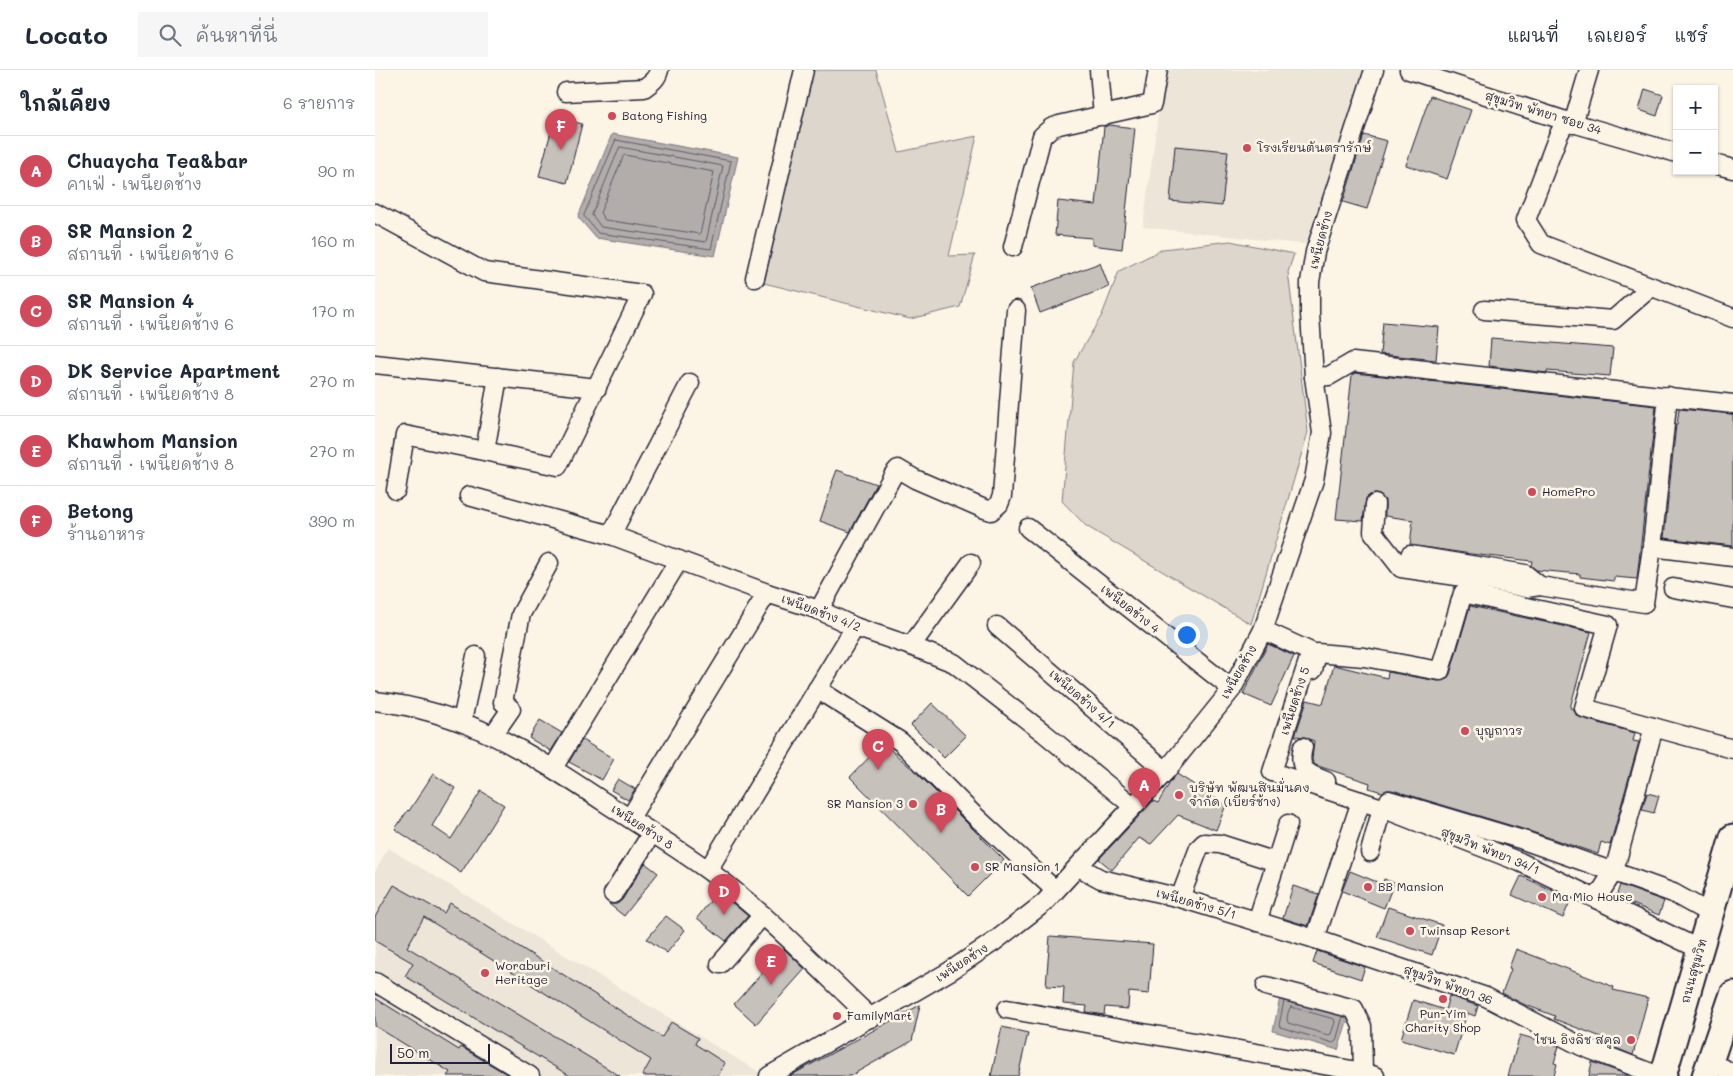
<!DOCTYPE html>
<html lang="th">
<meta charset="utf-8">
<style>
body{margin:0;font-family:Mali,"Playpen Sans Thai",sans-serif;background:#f6f6f7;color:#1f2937}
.controls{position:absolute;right:15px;top:15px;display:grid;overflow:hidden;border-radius:0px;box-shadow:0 1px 4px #0004}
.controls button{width:45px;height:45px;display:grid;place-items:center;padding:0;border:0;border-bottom:1px solid #e0e1e3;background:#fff;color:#1f2937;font:25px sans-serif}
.scale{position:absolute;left:15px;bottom:12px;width:100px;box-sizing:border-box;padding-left:5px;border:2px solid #22223b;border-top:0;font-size:14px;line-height:18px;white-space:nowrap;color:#22223b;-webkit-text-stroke:4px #fcf5e5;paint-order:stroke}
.you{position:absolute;left:811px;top:564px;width:18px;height:18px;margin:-12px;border:4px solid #fff;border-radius:50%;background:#1a73e8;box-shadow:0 0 0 8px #1a73e833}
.badge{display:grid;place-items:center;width:32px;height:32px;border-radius:50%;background:#d1495b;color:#fff;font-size:16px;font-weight:700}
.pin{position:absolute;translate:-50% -41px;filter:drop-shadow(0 1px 2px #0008)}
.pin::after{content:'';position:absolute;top:26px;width:18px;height:15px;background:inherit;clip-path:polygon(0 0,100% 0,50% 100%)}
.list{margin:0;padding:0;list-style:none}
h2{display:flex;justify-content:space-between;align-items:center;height:65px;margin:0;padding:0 20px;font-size:21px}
h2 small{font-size:16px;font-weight:400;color:#747a83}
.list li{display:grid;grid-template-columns:32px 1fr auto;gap:15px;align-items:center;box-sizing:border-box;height:70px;padding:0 20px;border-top:1px solid #e0e1e3}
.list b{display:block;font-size:19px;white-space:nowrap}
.list p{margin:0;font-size:16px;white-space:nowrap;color:#747a83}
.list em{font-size:16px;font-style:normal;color:#747a83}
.icon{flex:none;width:28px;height:28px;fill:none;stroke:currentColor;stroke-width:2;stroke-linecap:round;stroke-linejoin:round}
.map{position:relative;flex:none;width:1358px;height:1006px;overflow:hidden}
header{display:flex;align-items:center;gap:30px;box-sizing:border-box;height:70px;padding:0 25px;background:#fff;border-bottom:1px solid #e0e1e3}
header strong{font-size:24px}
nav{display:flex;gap:28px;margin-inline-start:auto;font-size:18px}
.search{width:350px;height:45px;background:#f6f6f7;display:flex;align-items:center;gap:12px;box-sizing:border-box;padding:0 18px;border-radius:0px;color:#747a83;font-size:19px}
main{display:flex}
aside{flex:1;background:#fff}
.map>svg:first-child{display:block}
.built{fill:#ece5d8}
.green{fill:#dcd6cc;stroke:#7f7c84}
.water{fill:#b2adab;stroke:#78757e}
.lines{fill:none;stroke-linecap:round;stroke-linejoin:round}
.shore{stroke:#5c5a68;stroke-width:1}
.building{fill:#c6c1bb;stroke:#22223b}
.minor-casing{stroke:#22223b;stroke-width:21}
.highway-casing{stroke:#22223b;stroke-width:29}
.minor{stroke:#fcf5e5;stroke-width:18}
.highway{stroke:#fcf5e5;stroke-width:25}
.poi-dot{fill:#d1495b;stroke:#fcf5e5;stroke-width:2}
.labels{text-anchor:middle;stroke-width:5;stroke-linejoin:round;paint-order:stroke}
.street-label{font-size:12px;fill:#22223b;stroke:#fcf5e5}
.poi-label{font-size:12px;fill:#22223b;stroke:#fcf5e5;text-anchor:start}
</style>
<header>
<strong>Locato</strong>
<div class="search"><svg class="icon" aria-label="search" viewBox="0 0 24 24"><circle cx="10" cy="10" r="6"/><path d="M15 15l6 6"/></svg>ค้นหาที่นี่</div>
<nav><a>แผนที่</a><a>เลเยอร์</a><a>แชร์</a></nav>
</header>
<main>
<aside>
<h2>ใกล้เคียง<small>6 รายการ</small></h2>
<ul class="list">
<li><span class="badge">A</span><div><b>Chuaycha Tea&amp;bar</b><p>คาเฟ่ · เพนียดช้าง</p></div><em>90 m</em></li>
<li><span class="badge">B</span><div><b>SR Mansion 2</b><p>สถานที่ · เพนียดช้าง 6</p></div><em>160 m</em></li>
<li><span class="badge">C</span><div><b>SR Mansion 4</b><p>สถานที่ · เพนียดช้าง 6</p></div><em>170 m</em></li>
<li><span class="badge">D</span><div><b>DK Service Apartment</b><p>สถานที่ · เพนียดช้าง 8</p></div><em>270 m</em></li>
<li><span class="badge">E</span><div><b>Khawhom Mansion</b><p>สถานที่ · เพนียดช้าง 8</p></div><em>270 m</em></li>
<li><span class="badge">F</span><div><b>Betong</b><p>ร้านอาหาร</p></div><em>390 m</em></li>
</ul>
</aside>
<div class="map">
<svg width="1358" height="1006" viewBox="0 0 1358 1006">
<rect width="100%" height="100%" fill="#fcf5e5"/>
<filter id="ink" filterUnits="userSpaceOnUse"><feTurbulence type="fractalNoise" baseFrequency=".02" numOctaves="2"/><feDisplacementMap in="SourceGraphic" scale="10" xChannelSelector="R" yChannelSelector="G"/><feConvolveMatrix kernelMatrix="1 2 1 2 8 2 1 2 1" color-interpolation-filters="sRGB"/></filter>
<g filter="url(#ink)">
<!-- built -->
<g class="built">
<path d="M789,0H990L936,175L768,157Z"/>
<path d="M13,778L387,1004L385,1006H0V802Z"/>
</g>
<!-- green -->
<g class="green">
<path d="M437,0H501L524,82L602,66L574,186L600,185L585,237L535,249L389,213Z"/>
<path d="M855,171L919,184L913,202L933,362L876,554L711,456L687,431L699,292L727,245L744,201L788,179Z"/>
</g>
<!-- water -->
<g class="water">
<path d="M237,64L363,87L340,186L221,168L203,147Z"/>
<path d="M906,923L975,942L963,980L898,961Z"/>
</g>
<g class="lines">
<!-- shore -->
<g class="shore">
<path d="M241,70L356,91L336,179L223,163L209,146Z"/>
<path d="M245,77L348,96L331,172L226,157L217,145Z"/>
<path d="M250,85L339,102L325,164L230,150L225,143L248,87Z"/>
<path d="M909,931L904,955L905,957L958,973L961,971L968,946"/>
<path d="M916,937L959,949L960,952L956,964L953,965L913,953C911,949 913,940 916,937Z"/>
</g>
</g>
<!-- building -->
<g class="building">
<path d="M1270,19L1288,25L1282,46L1264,40Z"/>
<path d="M1055,26L1096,40L1072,109L1031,95Z"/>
<path d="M180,47L207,54L192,113L164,106Z"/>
<path d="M734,55L760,58L747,179L717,175V168L680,165L683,131L721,135L729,57Z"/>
<path d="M989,65L1012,71L992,139L968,132Z"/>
<path d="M800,76L853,81L847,136L795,131Z"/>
<path d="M725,193L734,217L665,243L656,218Z"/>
<path d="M1008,252L1064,257L1061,290L1005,284Z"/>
<path d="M1116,268L1238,278L1235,306L1172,301V303L1114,296Z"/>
<path d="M980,303L1281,336L1262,509L1239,507V511L1205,507V504L1161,500L1156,496L1157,491L1096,484L1035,475L1038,450L1010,446V430L1006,426L1001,424L995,425L991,428L988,451L961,449L977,305Z"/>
<path d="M1304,339L1358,344V476L1289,468L1301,355H1302Z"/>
<path d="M462,400L501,414L475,462L445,451L458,413H457Z"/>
<path d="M1095,536L1216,562L1195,638L1199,639L1201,645L1206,648L1260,663L1258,671L1264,672L1235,775L1226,772L1223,784L1151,760L1017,720H1012L1007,722L994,718L995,713L940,695L937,690L939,671L930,667L920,666L932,630L948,634L959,595L1012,608L1013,602L1063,611L1072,609L1075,604Z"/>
<path d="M893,574L919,586L896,636L868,624Z"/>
<path d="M557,633L591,666L569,688L536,655Z"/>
<path d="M165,650L187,663L176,681L154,668Z"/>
<path d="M207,670L239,689L227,710L194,692Z"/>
<path d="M508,673L545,706L629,790L593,826L475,707Z"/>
<path d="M58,704L80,718L57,756L76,769L106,721L129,735L86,803L20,759L33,740L34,741Z"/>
<path d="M802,704L851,735L841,760L803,745L776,774L764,768L737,800L724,789L778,731L783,733L796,711Z"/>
<path d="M243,709L260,719L253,730L236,720Z"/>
<path d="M1272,723L1284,726L1279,743L1267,740Z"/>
<path d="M270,793L283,803L249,846L234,834H242L247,830Z"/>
<path d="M975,801L1007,814L1009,809L1019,813L1009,838L967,821Z"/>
<path d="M1146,806L1196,829L1188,848L1137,825Z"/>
<path d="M19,815L69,843L75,833L287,967L296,952L323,968L320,974L350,993L343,1006H267L276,990L49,847L32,877L245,1006H195L30,906L38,893L0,871V847Z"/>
<path d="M1245,815L1289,831L1284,845L1241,827Z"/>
<path d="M918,816L944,824L933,856L908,848Z"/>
<path d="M343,821L373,846L351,871L322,848Z"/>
<path d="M1013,837L1067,855L1057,885L1002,867Z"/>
<path d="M291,846L310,860L292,883L272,869Z"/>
<path d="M675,866L778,874L774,924L754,922L753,939L730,937L729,945L711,942L712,936L688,934L689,917L671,916Z"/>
<path d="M409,879L430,899L381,954L359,934Z"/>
<path d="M1141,879L1239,917L1238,920L1273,928L1258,985L1233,975L1234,970L1179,949L1180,946L1148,934L1127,923L1136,899L1134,898Z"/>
<path d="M942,881L990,897L986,909L938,893Z"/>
<path d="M1074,926L1103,936L1100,946L1092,943L1079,985L1026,969L1038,930L1070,940Z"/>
<path d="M0,928L84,980L86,977L135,1006H72L75,1002L0,956Z"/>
<path d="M545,935L537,971L475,1006H415Z"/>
<path d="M627,957L653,963L643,1006H616Z"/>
<path d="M1145,965L1184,976L1179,993L1182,994L1179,1006H1133Z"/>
<path d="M1217,992L1253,1005V1006H1214Z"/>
</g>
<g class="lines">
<defs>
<g id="minor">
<path d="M724,0L728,46"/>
<path d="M1034,0L1191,51L1302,83"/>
<path d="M191,22L269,18C276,13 282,9 284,0"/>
<path d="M1191,51L1183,66L1151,150L1166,174L1358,248"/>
<path d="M1198,54L1214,0"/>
<path d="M1339,94L1358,99"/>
<path d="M0,143L109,202L267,224L183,396L30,365L21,420"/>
<path d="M638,177L667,66L676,58L684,55L777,34L783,0"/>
<path d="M380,208L429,0"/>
<path d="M1109,240L1238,250L1276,217"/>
<path d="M0,294L222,318"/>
<path d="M939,307L954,306L978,292L1358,334"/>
<path d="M110,381L123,307"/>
<path d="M94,426L236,465L392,523L444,540L480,557L536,576L579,593L669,663L758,736"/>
<path d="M1000,434L998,462L1026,498L1116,511L1151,518L1165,516L1269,533L1277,477L1358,487"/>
<path d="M653,458L857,619"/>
<path d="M236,465L315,313"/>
<path d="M1277,477L1293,326"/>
<path d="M1035,485L1150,504L1165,516"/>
<path d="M1298,518L1358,529"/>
<path d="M444,540L518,405L523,399L540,409L607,438L616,441L624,434L627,426L641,240"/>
<path d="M622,556L791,701"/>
<path d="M888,560L936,582L897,702L1007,738L1145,792L1326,880"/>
<path d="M536,576L596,493"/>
<path d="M938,600L942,583L989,587L1065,601L1088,523L1233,555L1209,638L1358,679"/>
<path d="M442,619L526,672L599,745L680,820"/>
<path d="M0,631C90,641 155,683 229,732C264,755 300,776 334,801C392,844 443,898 496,948"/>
<path d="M87,651L101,586"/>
<path d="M118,665L136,639L128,632L146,544L174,493"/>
<path d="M928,677C922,700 932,704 951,711"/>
<path d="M178,698L304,490"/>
<path d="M1014,730L1148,770L1273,814L1298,823L1336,844"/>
<path d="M255,748L392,523"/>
<path d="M995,782L1007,738"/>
<path d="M704,797L726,809L805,828L940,869L1111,927L1206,976L1284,1006"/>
<path d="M333,800L480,557"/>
<path d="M238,824L277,763"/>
<path d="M805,828L824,778L829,773L845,774L901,792"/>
<path d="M1221,829L1239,801L1279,657"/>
<path d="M882,852L913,754"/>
<path d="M940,869L986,731"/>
<path d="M345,894L388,845"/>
<path d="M0,912L155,1006"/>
<path d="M891,916L979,939L987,956L988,1002"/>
<path d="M632,939L988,1002L1000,1006"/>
<path d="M1347,998L1358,1003"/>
<path d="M394,1006L575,901L620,871L669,833L791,701L857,619L888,560L939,410L947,363L939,307L935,244V212L940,182L999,0"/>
</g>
<g id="highway">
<path d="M1288,1006L1358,767"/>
<path d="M1330,1006L1358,924"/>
</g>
</defs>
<!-- minor casing -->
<use href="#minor" class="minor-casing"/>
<!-- highway casing -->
<use href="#highway" class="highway-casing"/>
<!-- minor -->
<use href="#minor" class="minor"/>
<!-- highway -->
<use href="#highway" class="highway"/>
</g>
</g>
<!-- markers -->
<g class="poi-dot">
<circle cx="237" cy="46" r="5"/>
<circle cx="872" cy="78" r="5"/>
<circle cx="1157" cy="422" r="5"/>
<circle cx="1090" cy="661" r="5"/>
<circle cx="804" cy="725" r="5"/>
<circle cx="538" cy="734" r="5"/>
<circle cx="600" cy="797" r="5"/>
<circle cx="993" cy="817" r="5"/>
<circle cx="1167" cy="827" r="5"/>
<circle cx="1035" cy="861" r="5"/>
<circle cx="110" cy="903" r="5"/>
<circle cx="1068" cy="929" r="5"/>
<circle cx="462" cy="946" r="5"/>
<circle cx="1256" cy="970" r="5"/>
</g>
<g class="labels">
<!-- street labels -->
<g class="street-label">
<text transform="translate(1168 43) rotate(17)" y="4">สุขุมวิท พัทยา ซอย 34</text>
<text transform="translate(946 170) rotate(-75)" y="4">เพนียดช้าง</text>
<text transform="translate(755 539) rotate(38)" y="4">เพนียดช้าง 4</text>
<text transform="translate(446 543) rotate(21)" y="4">เพนียดช้าง 4/2</text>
<text transform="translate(864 602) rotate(-60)" y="4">เพนียดช้าง</text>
<text transform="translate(707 629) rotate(41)" y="4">เพนียดช้าง 4/1</text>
<text transform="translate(920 631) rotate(-72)" y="4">เพนียดช้าง 5</text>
<text transform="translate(267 757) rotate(33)" y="4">เพนียดช้าง 8</text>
<text transform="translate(1115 781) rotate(22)" y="4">สุขุมวิท พัทยา 34/1</text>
<text transform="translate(821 834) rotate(16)" y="4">เพนียดช้าง 5/1</text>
<text transform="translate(587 893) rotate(-33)" y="4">เพนียดช้าง</text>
<text transform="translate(1319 901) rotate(-74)" y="4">ถนนสุขุมวิท</text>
<text transform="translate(1073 915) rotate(20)" y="4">สุขุมวิท พัทยา 36</text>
</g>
<!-- poi labels -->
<g class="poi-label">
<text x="247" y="50">Batong Fishing</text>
<text x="882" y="82">โรงเรียนตันตรารักษ์</text>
<text x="1167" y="426">HomePro</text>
<text x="1100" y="665">บุญถาวร</text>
<text x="814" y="722">บริษัท พัฒนสินมั่นคง<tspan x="814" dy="14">จำกัด (เบียร์ช้าง)</tspan></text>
<text x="528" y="738" text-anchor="end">SR Mansion 3</text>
<text x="610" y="801">SR Mansion 1</text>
<text x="1003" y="821">BB Mansion</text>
<text x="1177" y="831">Ma Mio House</text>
<text x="1045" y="865">Twinsap Resort</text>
<text x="120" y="900">Woraburi<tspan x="120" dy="14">Heritage</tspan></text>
<text x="1068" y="948" text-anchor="middle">Pun-Yim<tspan x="1068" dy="14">Charity Shop</tspan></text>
<text x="472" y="950">FamilyMart</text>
<text x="1246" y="974" text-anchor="end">ไชน อิงลิช สคูล</text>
</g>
</g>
</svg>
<div class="controls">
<button>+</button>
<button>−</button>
</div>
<div class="scale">50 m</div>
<div class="you"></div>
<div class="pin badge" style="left:769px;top:739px">A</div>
<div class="pin badge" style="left:566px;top:763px">B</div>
<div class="pin badge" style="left:503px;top:700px">C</div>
<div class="pin badge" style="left:349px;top:845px">D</div>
<div class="pin badge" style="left:396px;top:915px">E</div>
<div class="pin badge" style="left:186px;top:80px">F</div>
</div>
</main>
